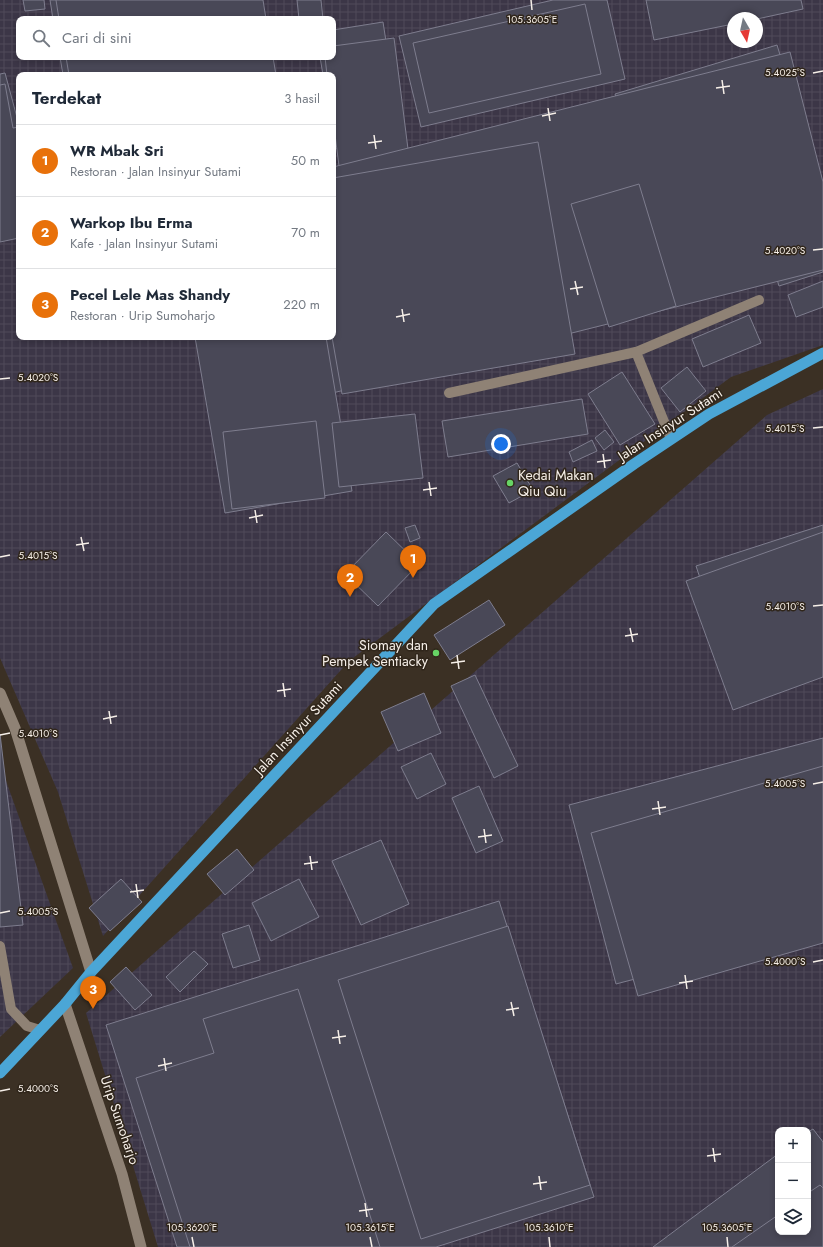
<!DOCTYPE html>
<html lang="id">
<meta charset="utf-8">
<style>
body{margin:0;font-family:Jost,sans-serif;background:#f6f6f7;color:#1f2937}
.controls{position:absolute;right:12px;bottom:12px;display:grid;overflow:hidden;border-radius:8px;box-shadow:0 2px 6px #0003}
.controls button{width:36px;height:36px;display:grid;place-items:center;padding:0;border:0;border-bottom:1px solid #e0e1e3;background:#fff;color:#1f2937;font:20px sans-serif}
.compass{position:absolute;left:727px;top:12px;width:36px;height:36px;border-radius:50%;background:#fff;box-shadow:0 2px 6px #0003;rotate:171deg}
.you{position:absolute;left:501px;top:444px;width:14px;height:14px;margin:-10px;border:3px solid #fff;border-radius:50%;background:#1a73e8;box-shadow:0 0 0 6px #1a73e833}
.badge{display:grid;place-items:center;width:26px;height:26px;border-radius:50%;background:#3f764c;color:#fff;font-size:13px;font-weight:700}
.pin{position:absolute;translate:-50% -33px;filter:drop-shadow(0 1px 2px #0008)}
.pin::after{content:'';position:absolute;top:21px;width:14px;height:12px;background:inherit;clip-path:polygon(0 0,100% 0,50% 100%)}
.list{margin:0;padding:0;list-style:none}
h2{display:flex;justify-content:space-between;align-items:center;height:52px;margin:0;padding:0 16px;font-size:17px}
h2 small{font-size:13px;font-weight:400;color:#747a83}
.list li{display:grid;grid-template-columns:26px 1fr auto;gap:12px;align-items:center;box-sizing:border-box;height:72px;padding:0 16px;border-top:1px solid #e0e1e3}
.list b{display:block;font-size:15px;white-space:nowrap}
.list p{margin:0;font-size:13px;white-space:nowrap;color:#747a83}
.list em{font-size:13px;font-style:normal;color:#747a83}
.icon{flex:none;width:22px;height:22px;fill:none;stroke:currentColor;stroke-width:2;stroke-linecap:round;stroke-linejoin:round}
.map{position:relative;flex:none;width:823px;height:1247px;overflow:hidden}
.search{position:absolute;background:#fff;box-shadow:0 2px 6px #0003;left:16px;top:16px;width:320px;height:44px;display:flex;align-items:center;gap:10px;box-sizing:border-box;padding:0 14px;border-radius:8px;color:#747a83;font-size:15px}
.panel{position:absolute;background:#fff;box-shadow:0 2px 6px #0003;left:16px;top:72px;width:320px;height:268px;border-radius:8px}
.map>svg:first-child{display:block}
.industrial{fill:url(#industrial-grid);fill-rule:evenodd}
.building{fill:#494857;stroke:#7e7d8e}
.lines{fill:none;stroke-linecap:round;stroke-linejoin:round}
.service{stroke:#8f8275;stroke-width:10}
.minor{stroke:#8f8275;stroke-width:11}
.trunk{stroke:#4ba6d6;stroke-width:11}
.ticks{fill:none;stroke:#f6efe8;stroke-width:1.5}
.poi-dot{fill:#67d465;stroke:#30261b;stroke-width:1.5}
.labels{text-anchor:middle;stroke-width:3;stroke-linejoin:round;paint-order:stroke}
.street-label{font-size:14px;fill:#f6efe8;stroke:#30261b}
.poi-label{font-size:14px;fill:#f6efe8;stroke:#30261b;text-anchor:start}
.ticks-label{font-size:10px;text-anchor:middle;fill:#f6efe8;stroke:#30261b;stroke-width:3;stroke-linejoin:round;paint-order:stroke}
</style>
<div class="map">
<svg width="823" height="1247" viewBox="0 0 823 1247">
<defs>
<pattern id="industrial-grid" width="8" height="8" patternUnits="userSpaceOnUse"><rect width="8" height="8" fill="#3c3647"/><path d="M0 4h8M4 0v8" fill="none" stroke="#4f4a59"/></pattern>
</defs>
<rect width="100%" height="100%" fill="#3b3024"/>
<!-- industrial -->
<g class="industrial">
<path d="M0,0H823V345L731,377L349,661L103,936L58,792L0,658ZM733,18H757V42H733ZM19,19H333V57H19ZM19,75H333V337H19Z"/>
<path d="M823,389V1247H158L86,1013L767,415ZM778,1130H808V1232H778Z"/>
<path d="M0,764L73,968L0,1037Z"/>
</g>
<!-- building -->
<g class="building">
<path d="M23,0H44L45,9L25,11Z"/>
<path d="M50,0H253L256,19H53Z"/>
<path d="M56,0H263L266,19H59Z"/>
<path d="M297,0H321L323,19H299Z"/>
<path d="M553,0H607L625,79L421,127L399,36Z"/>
<path d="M646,0H801L803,9L757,19L733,18V24L654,40Z"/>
<path d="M585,4L601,74L429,113L413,43Z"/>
<path d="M383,22L401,138L334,149L333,75H323L320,57H333V30Z"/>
<path d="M394,38L409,157L339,166L333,119V75H327L325,57H333V46Z"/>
<path d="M777,45L823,196V272L779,286L756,210L659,239L615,94Z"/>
<path d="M790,52L823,182V270L217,422L195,337H333V167Z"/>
<path d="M60,57H263L266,75H63Z"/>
<path d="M66,57H273L276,75H69Z"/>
<path d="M5,73L19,125V208L0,213V74Z"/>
<path d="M5,84L13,128L19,127V238L0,242V85Z"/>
<path d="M538,142L575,354L342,394L332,337L333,178Z"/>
<path d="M639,184L676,306L609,327L571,204Z"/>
<path d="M823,281V307L796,317L788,295Z"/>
<path d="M749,315L761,343L703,367L692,339Z"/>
<path d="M195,337H326L352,491L225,513Z"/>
<path d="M687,367L706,391L680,412L661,388Z"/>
<path d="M622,372L655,424L620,445L588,394Z"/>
<path d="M582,399L588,434L448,457L442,421Z"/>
<path d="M415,414L423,478L339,487L332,423Z"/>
<path d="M316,421L325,498L232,509L223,432Z"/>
<path d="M605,430L614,442L604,450L595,438Z"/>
<path d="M592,440L597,451L573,462L569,452Z"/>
<path d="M517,463L533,490L509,503L493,476Z"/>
<path d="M415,525L420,538L410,542L405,528Z"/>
<path d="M823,525V674L741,701L696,566Z"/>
<path d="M386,532L419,564L378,606L345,574Z"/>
<path d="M823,532V677L733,710L686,581Z"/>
<path d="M489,600L505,625L450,660L434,635Z"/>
<path d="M475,675L518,766L494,778L451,686Z"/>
<path d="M424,693L441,733L398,751L381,712Z"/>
<path d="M0,734L23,925L0,927Z"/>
<path d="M823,738V929L616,984L569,805Z"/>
<path d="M431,753L446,784L417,799L401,767Z"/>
<path d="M823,766V943L638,996L591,833Z"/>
<path d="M479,786L503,841L476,853L452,798Z"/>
<path d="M381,840L409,904L361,925L332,861Z"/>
<path d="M237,849L254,870L225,895L207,874Z"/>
<path d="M121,879L142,902L110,931L89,908Z"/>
<path d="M299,879L319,917L271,941L252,903Z"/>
<path d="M499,901L594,1197L436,1247H177L106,1025Z"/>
<path d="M249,925L260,960L233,968L222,934Z"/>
<path d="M508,926L590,1185L421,1239L338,980Z"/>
<path d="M194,951L208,964L180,992L166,977Z"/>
<path d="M126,967L152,995L135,1010L110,982Z"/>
<path d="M298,989L380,1247H190L136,1078L214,1053L203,1019Z"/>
<path d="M813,1129L823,1142V1247H653L778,1154V1232H808V1132Z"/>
<path d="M820,1185L823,1188V1247H732L778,1215V1232H808V1193Z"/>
</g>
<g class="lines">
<!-- service -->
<g class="service">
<path d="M449,393L636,352"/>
<path d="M671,439L636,352L759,300"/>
<path d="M0,946L11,1009L27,1026L40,1030"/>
</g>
<!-- minor -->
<g class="minor">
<path d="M0,693L15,728L91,972"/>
<path d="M65,1004L122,1174L141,1247"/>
</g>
<!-- trunk -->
<path class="trunk" d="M0,1073L65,1004L91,972L434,604L634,464L709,414L823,353"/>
</g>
<!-- ticks -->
<path class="ticks" d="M531,0L532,10M813,73L823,71M722,80L724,94M716,88L730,86M548,108L550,121M542,116L556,113M374,135L376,149M368,143L382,141M813,250L823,249M575,281L578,295M570,289L583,287M402,309L404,322M396,317L410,314M0,379L10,378M813,428L823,427M603,454L605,468M597,462L611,460M429,482L431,496M423,490L437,488M255,510L257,523M249,518L263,515M81,537L84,551M76,545L89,543M0,557L10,555M813,606L823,605M630,628L633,642M625,636L638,634M457,655L459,669M451,663L465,661M283,683L285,697M277,691L291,689M109,711L111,724M103,719L117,716M0,735L10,733M813,784L823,782M658,801L660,815M652,809L666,807M484,829L486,843M478,837L492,835M310,856L312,870M304,864L318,862M136,884L138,898M130,892L144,890M0,913L10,911M813,962L823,960M685,975L687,989M679,983L693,981M511,1002L514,1016M506,1010L519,1008M338,1030L340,1044M332,1038L346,1036M164,1058L166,1071M158,1066L172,1063M0,1091L10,1089M713,1148L715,1162M707,1156L721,1154M539,1176L541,1190M533,1184L547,1182M365,1203L367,1217M359,1211L373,1209M192,1237L194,1247M370,1237L372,1247M549,1237L550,1247M727,1237L728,1247"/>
<!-- markers -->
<g class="poi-dot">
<circle cx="510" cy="483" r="4"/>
<circle cx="436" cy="653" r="4"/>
</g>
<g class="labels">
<!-- street labels -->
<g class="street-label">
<text transform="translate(670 424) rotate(-33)" y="5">Jalan Insinyur Sutami</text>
<text transform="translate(298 728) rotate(-47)" y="5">Jalan Insinyur Sutami</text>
<text transform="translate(120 1120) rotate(71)" y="5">Urip Sumoharjo</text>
</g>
<!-- poi labels -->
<g class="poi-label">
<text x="518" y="480">Kedai Makan<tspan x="518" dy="16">Qiu Qiu</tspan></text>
<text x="428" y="650" text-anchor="end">Siomay dan<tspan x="428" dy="16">Pempek Sentiacky</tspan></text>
</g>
</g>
<g class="ticks-label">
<text x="532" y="23">105.3605°E</text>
<text x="785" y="76">5.4025°S</text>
<text x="785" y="254">5.4020°S</text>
<text x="38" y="381">5.4020°S</text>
<text x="785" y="432">5.4015°S</text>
<text x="38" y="559">5.4015°S</text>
<text x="785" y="610">5.4010°S</text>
<text x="38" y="737">5.4010°S</text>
<text x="785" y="787">5.4005°S</text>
<text x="38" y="915">5.4005°S</text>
<text x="785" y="965">5.4000°S</text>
<text x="38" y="1092">5.4000°S</text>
<text x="192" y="1231">105.3620°E</text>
<text x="370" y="1231">105.3615°E</text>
<text x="549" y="1231">105.3610°E</text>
<text x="727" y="1231">105.3605°E</text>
</g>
</svg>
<div class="controls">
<button>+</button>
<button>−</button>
<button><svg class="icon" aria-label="layers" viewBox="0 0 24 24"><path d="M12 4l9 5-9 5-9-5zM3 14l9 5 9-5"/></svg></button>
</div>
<svg class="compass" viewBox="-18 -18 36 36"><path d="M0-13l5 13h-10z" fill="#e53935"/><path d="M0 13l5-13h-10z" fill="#747a83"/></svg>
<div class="you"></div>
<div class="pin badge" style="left:413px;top:578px;background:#e8710a">1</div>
<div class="pin badge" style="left:350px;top:597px;background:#e8710a">2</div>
<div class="pin badge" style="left:93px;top:1009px;background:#e8710a">3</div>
<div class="search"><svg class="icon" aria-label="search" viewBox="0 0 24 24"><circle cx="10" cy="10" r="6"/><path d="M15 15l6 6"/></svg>Cari di sini</div>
<section class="panel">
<h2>Terdekat<small>3 hasil</small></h2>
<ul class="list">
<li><span class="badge" style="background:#e8710a">1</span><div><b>WR Mbak Sri</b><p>Restoran · Jalan Insinyur Sutami</p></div><em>50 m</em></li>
<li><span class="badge" style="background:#e8710a">2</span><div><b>Warkop Ibu Erma</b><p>Kafe · Jalan Insinyur Sutami</p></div><em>70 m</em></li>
<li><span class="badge" style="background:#e8710a">3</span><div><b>Pecel Lele Mas Shandy</b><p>Restoran · Urip Sumoharjo</p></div><em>220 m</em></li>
</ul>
</section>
</div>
